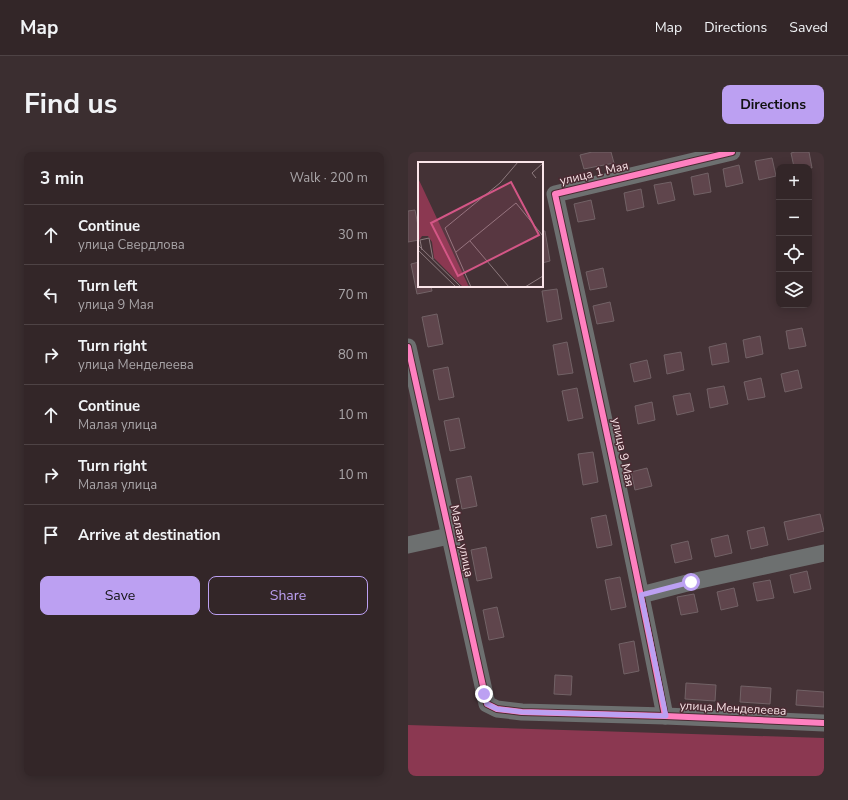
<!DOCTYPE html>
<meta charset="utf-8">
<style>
body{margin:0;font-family:"Nunito Sans",sans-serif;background:#3b2e30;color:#f1f3f6}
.controls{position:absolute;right:12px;top:12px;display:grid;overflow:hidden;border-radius:8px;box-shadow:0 2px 10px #0003}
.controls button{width:36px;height:36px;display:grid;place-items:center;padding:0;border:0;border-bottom:1px solid #4e4345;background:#332628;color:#f1f3f6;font:20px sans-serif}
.stop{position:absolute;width:12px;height:12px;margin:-9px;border:3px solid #bca0f2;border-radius:50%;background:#fff}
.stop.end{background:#bca0f2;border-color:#fff;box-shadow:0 1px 4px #0008}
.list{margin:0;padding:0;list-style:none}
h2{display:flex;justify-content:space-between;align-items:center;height:52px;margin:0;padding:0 16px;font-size:17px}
h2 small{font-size:13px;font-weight:400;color:#a9a5a8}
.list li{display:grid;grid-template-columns:26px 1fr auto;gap:12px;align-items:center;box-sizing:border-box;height:60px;padding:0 16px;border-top:1px solid #4e4345}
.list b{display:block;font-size:15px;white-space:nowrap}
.list p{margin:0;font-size:13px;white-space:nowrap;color:#a9a5a8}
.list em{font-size:13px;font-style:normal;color:#a9a5a8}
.actions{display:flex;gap:8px;padding:12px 16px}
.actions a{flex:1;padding:9px 0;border:1px solid #bca0f2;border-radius:8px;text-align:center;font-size:14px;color:#bca0f2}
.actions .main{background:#bca0f2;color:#111}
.icon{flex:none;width:22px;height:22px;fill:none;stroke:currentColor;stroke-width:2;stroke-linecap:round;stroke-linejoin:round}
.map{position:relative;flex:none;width:416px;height:624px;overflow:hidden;border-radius:8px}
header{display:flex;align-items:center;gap:24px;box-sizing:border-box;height:56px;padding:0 20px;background:#332628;border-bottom:1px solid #4e4345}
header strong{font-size:19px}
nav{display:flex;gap:22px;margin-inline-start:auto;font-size:14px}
.intro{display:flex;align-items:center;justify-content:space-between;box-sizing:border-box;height:96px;padding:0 24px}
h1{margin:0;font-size:28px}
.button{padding:10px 18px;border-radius:8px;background:#bca0f2;color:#111;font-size:14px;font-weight:700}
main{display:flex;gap:24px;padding:0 24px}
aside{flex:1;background:#332628;border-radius:8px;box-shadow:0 2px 10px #0003}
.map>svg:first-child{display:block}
.forest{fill:#8b3851}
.building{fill:#5f454c;stroke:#726266}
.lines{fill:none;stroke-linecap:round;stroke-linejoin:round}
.minor{stroke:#6d7070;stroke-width:17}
.cycleway-casing{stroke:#4b2b33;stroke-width:8}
.cycleway{stroke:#ff80c0;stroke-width:6}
.route{stroke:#bca0f2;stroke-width:5}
.labels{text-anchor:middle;stroke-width:3;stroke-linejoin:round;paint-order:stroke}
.street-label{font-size:12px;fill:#fae5e9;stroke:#4b2b33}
.inset-road{fill:none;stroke:#8d7a7e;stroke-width:1}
.view{fill:#d35686;fill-opacity:0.15;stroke:#d35686;stroke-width:2}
.inset-edge{fill:none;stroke:#fae5e9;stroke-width:2}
</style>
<header>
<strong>Map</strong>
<nav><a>Map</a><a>Directions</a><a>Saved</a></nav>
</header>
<div class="intro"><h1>Find us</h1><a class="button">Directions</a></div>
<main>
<aside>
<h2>3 min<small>Walk · 200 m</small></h2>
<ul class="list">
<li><svg class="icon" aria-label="ahead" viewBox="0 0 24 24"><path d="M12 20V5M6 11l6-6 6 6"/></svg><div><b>Continue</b><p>улица Свердлова</p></div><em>30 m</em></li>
<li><svg class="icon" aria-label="left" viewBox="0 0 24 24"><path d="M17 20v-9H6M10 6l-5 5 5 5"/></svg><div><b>Turn left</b><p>улица 9 Мая</p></div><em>70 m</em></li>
<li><svg class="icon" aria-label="right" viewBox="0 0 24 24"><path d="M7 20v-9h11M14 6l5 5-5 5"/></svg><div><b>Turn right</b><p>улица Менделеева</p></div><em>80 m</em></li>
<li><svg class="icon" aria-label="ahead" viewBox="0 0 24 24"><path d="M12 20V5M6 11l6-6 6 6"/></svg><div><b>Continue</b><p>Малая улица</p></div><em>10 m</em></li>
<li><svg class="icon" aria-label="right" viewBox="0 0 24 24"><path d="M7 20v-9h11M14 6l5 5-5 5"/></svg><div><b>Turn right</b><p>Малая улица</p></div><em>10 m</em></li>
<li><svg class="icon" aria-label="arrive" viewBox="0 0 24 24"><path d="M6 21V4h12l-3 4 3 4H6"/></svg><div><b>Arrive at destination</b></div></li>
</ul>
<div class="actions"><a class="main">Save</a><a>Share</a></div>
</aside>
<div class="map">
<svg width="416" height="624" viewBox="0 0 416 624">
<rect width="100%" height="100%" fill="#443236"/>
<!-- forest -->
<path class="forest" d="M0,573L416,586V624H0Z"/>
<!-- building -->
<g class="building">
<path d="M184,0H203L206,11L176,17L172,3Z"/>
<path d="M387,0H401L404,16L386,15L383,1Z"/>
<path d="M364,6L368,24L351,28L347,9Z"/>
<path d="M331,13L335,31L318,35L315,17Z"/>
<path d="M300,21L303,40L286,43L283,25Z"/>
<path d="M263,30L267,48L250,52L246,33Z"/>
<path d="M233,37L236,55L219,59L216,41Z"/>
<path d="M183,48L187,67L170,70L166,52Z"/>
<path d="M7,58L11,79V88L0,90V59Z"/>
<path d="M134,79H137L142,109L134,111Z"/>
<path d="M11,110V134H23L24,139L9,142L3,112Z"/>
<path d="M195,116L199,135L182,138L178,120Z"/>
<path d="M149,137L154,167L139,170L134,139Z"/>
<path d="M202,150L206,169L189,172L185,154Z"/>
<path d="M29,162L35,192L20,195L14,165Z"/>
<path d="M394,176L398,194L381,197L378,179Z"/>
<path d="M352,184L355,202L338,206L335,188Z"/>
<path d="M159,190L165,221L150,223L145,193Z"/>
<path d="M318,191L321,210L304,213L301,195Z"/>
<path d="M273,200L276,218L259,222L256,203Z"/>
<path d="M239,208L243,226L226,230L222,212Z"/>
<path d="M40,215L46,245L31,248L25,218Z"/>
<path d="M390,218L394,236L377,240L373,222Z"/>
<path d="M353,226L357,245L340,248L336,230Z"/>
<path d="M316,234L320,252L302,256L299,237Z"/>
<path d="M169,236L175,266L160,269L154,239Z"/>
<path d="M282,241L286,259L269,263L265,244Z"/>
<path d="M244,250L247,268L230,272L227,254Z"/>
<path d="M51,266L57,296L42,299L36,269Z"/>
<path d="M185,300L190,330L175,333L170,302Z"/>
<path d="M239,316L244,334L227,338L223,320Z"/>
<path d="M63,324L69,354L54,357L48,327Z"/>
<path d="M412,362L416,379L380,388L376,370Z"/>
<path d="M198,363L204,393L189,396L183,366Z"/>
<path d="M356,375L360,393L343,397L339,379Z"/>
<path d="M320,383L324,401L307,405L303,387Z"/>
<path d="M280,389L284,407L267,411L263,393Z"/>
<path d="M78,395L84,426L69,429L63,398Z"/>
<path d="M399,419L403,437L386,441L382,423Z"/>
<path d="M212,425L218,455L203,458L197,428Z"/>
<path d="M362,428L366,446L349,449L345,431Z"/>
<path d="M326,436L330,454L313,458L309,440Z"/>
<path d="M286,442L290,460L273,463L269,445Z"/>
<path d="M89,455L96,485L81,488L75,458Z"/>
<path d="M226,489L231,519L216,522L211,492Z"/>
<path d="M147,523L164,524L163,543L146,542Z"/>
<path d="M278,531L308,533L307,549L277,547Z"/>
<path d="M333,534L363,536L362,552L332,550Z"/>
<path d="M389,538L416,540V555L388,553Z"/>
</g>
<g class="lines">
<!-- minor -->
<g class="minor">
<path d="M0,195L79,552L89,557L114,560L257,564L416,571"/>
<path d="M0,393L41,384"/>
<path d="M233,443L283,430L416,401"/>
<path d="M257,564C223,389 185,216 147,42L324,0"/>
</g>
<defs>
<g id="cycleway">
<path d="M0,195L79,552L89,557L114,560L257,564L416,571"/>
<path d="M257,564C223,389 185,216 147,42L324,0"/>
</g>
</defs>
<!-- cycleway casing -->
<use href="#cycleway" class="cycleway-casing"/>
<!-- cycleway -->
<use href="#cycleway" class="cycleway"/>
</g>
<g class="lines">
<!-- route -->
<path class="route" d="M76,542L79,552L89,557L114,560L258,564L233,443L283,430"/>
</g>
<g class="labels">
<!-- street labels -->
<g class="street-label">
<text transform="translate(186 21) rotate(-13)" y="4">улица 1 Мая</text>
<text transform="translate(215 300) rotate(78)" y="4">улица 9 Мая</text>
<text transform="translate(54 389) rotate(78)" y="4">Малая улица</text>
<text transform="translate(325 556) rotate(3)" y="4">улица Менделеева</text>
</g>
</g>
<!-- overview -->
<g transform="translate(10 10)">
<rect width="125" height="125" fill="#443236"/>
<path d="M0,16L51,125H45L16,96L14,80L10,74H4L0,80Z" fill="#8b3851"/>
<path class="inset-road" d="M118,16L114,11L125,1M52,79L91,125M0,83L43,125M0,88L38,125M4,88L2,78L11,76L15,97M38,90L98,41L125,74M53,125L27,66L82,21L100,0M107,125L125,114"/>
<path class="view" d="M93,20L121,73L40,114L13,61Z"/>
<rect width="125" height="125" class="inset-edge"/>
</g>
</svg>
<div class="controls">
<button>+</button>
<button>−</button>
<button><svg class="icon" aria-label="locate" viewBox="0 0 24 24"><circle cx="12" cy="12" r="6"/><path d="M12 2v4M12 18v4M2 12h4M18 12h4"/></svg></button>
<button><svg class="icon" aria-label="layers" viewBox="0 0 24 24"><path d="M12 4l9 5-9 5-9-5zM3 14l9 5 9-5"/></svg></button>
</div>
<div class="stop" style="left:283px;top:430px"></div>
<div class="stop end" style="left:76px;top:542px"></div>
</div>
</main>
